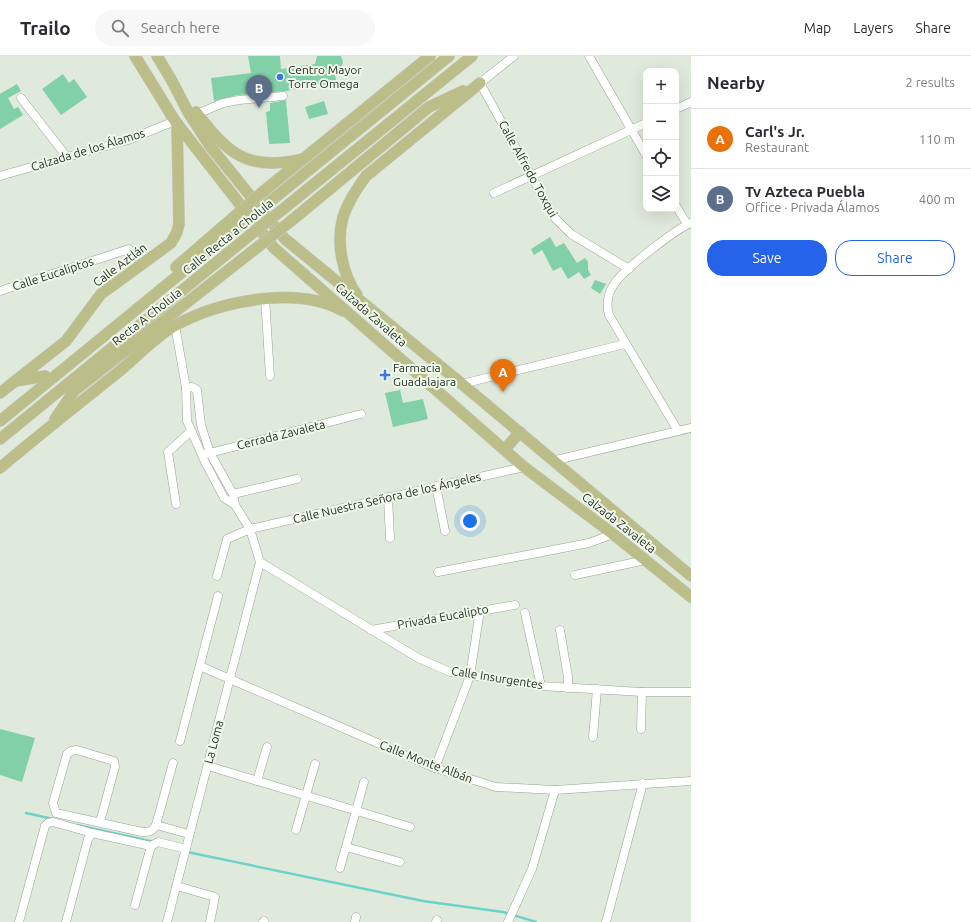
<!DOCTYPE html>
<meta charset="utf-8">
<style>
body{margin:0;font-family:Ubuntu,sans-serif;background:#f7f7f7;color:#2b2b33}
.controls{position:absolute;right:12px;top:12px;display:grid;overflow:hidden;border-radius:8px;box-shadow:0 4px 16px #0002}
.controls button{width:36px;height:36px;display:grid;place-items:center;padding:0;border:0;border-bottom:1px solid #e1e1e2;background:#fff;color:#2b2b33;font:20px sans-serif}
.you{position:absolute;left:470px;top:465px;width:14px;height:14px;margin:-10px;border:3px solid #fff;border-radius:50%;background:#1a73e8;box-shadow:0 0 0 6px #1a73e833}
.badge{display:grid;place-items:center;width:26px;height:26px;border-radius:50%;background:#2563eb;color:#fff;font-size:13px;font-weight:700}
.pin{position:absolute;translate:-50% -33px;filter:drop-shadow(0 1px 2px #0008)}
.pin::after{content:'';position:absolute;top:21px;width:14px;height:12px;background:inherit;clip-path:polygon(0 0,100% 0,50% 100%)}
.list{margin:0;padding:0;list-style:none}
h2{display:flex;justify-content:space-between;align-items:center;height:52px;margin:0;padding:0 16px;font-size:17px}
h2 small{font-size:13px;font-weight:400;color:#7c7c81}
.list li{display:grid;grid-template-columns:26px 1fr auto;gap:12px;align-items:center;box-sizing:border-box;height:60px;padding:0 16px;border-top:1px solid #e1e1e2}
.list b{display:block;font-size:15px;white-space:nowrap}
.list p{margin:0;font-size:13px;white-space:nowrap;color:#7c7c81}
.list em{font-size:13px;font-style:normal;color:#7c7c81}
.actions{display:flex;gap:8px;padding:12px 16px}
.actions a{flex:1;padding:9px 0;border:1px solid #2563eb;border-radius:16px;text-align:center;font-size:14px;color:#2563eb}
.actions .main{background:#2563eb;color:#fff}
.icon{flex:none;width:22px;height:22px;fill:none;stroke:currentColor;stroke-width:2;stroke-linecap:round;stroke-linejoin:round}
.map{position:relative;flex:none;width:691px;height:866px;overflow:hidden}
header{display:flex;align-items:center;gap:24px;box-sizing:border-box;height:56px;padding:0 20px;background:#fff;border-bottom:1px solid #e1e1e2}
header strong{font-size:19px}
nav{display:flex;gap:22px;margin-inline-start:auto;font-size:14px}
.search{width:280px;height:36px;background:#f7f7f7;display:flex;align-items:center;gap:10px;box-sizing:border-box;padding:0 14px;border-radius:22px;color:#7c7c81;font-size:15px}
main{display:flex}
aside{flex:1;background:#fff}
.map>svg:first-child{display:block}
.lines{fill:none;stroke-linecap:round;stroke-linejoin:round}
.stream{stroke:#6dd3c8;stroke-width:2.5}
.building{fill:#81d0a8}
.minor-casing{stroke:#9aa395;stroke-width:9}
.major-casing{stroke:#c8c9c8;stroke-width:12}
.minor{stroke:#fff;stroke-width:8}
.major{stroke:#bcbe8a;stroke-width:11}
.major-bridge-casing{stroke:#c8c9c8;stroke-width:12;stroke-linecap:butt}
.major-bridge{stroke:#bcbe8a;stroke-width:11}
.poi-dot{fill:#3c77e6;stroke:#eef8e9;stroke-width:1.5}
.labels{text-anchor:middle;stroke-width:4;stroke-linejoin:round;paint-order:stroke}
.poi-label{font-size:12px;fill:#2c302a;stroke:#eef8e9;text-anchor:start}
.street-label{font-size:12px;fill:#2c302a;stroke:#eef8e9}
</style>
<header>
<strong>Trailo</strong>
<div class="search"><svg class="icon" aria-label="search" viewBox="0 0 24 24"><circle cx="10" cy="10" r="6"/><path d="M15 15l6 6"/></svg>Search here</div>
<nav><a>Map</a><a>Layers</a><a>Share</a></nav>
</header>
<main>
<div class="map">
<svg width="691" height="866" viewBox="0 0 691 866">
<rect width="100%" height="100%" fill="#e0eadc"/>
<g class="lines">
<!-- stream -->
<g class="stream">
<path d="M26,757L53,763"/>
<path d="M77,769L154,786"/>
<path d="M187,796L423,845L503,856L536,866"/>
</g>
</g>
<!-- building -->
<g class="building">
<path d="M248,0H280L281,13L315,8L317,0H341L343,6L340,15L335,19L337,27L286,35L238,39L214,45L211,22L251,17Z"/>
<path d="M63,18L69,27L74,23L87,41L61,59L42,33Z"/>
<path d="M17,28L21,35L8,42L14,53L18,51L23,59L0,73V38Z"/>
<path d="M286,44L290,87L269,88L266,56L270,55V47Z"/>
<path d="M324,45L328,58L309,63L305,51Z"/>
<path d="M550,181L556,191L564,187L577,207L585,202L588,206V214L591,219L584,223L579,216L568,223L561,211L553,215L542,194L534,199L531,193Z"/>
<path d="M595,224L606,228L600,238L591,232Z"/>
<path d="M400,334L403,347L423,343L428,363L393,371L385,337Z"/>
<path d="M0,673L35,682L22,726L0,719Z"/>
</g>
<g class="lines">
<defs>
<g id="minor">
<path d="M514,0L480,27L554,161L571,178L629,213"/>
<path d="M589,0L646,99"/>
<path d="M21,42L67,101"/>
<path d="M676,53L691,46"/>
<path d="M197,58L223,47L239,44L283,40"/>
<path d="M0,120L128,84L175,65"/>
<path d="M494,137L646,67"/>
<path d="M676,150L687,168"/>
<path d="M0,235L129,193"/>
<path d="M265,242L270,320"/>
<path d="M175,269L186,332L187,365L205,406L224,442L235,449"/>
<path d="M462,328L625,288"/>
<path d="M678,375L609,259C606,248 608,236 615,227C624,213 676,173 691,167"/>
<path d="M206,398L361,358"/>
<path d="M552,405L691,372"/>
<path d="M436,430L445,475"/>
<path d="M233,438L297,423"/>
<path d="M388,441L390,482"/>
<path d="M176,448L168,396L191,375"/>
<path d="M260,506L418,602L450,616L541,630L642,636H691"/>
<path d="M438,516L589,487L613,478"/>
<path d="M575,519L646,504"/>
<path d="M217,520L227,483L250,473L524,411"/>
<path d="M525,557L541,630"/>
<path d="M371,574L515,549"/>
<path d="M560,574L568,621V632"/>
<path d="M200,610L435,712L496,731L555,734L691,725"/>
<path d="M641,673L642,636"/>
<path d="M593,681L597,633"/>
<path d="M180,685L218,540"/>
<path d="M173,707L156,769L189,778"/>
<path d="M208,710L410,771"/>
<path d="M435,712L470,620L480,554"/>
<path d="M257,725L267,691"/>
<path d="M100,766L115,711L114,705L77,694L71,695L67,698L53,747L56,757L142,776C149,776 152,776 156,769"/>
<path d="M296,774L315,708"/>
<path d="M346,791L400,806"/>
<path d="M340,812L364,726"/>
<path d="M177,830L215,841L210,866"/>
<path d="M135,849L151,790L158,786L186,793"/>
<path d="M19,866L45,770L48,767L53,766L92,777"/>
<path d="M66,866L88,783L92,777L151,790"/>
<path d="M167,866L260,506L250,473L235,449L233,438L210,397L201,369L197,334L192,331L186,332"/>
<path d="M263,866L264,865"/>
<path d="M355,866L356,861"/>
<path d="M436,866L437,864"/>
<path d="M508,866L532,813L555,734"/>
<path d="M606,866L643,727"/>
</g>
<g id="major">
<path d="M135,0L175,65L274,192L524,411L613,478L691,541"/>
<path d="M157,0L172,25L188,56L210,90L285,183L462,328L691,520"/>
<path d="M196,56C228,98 248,116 302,103"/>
<path d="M265,134L430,0"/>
<path d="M272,144L449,0"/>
<path d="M282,154L472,0"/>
<path d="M291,165L429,51L463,35"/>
<path d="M176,211L235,160"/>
<path d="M357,239C342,218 336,186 343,161C348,146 357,132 366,120L480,27"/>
<path d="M16,325L45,320"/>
<path d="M0,337L66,285L101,238L171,187L177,176L179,168L177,67"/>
<path d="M55,363L74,335L259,190"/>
<path d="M0,365L241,168"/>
<path d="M0,383L250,179"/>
<path d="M505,393L520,376"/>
<path d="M0,412C40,378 81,346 122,313C137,300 160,277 176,269C220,245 297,229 343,255"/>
</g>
</defs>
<!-- minor casing -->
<use href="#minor" class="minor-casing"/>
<!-- major casing -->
<use href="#major" class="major-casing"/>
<!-- minor -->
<use href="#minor" class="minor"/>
<!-- major -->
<use href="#major" class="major"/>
<defs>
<g id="major-bridge">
<path d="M235,160L265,134"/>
<path d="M241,168L272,144"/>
<path d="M250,179L282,154"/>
<path d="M259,190L291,165"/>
</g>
</defs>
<!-- major-bridge casing -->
<use href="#major-bridge" class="major-bridge-casing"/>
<!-- major-bridge -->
<use href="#major-bridge" class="major-bridge"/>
</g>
<!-- markers -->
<g class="poi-dot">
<circle cx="280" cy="21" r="4"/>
<path d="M383 313h4v4h4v4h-4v4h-4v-4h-4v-4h4z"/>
</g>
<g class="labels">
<!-- poi labels -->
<g class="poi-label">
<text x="288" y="18">Centro Mayor<tspan x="288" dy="14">Torre Omega</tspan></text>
<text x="393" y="316">Farmacia<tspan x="393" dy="14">Guadalajara</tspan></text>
</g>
<!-- street labels -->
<g class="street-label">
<text transform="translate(88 94) rotate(-17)" y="4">Calzada de los Álamos</text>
<text transform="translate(528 113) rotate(61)" y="4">Calle Alfredo Toxqui</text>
<text transform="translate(228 181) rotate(-39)" y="4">Calle Recta a Cholula</text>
<text transform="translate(120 209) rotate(-37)" y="4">Calle Aztlán</text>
<text transform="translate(53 218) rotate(-18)" y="4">Calle Eucaliptos</text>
<text transform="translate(371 259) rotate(41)" y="4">Calzada Zavaleta</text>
<text transform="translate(147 261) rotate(-38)" y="4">Recta A Cholula</text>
<text transform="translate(281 379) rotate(-14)" y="4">Cerrada Zavaleta</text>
<text transform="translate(387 442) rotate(-13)" y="4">Calle Nuestra Señora de los Ángeles</text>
<text transform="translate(619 467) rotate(38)" y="4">Calzada Zavaleta</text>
<text transform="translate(443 561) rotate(-10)" y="4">Privada Eucalipto</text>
<text transform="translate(497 622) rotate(9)" y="4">Calle Insurgentes</text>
<text transform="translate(214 686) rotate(-75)" y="4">La Loma</text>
<text transform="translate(426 706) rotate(21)" y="4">Calle Monte Albán</text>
</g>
</g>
</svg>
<div class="controls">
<button>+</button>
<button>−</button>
<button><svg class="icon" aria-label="locate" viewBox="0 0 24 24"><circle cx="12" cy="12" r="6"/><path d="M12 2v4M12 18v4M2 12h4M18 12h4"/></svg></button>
<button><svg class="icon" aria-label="layers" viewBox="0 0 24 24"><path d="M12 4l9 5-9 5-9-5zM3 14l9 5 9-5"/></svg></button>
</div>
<div class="you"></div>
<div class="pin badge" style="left:503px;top:336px;background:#e8710a">A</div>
<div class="pin badge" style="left:259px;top:52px;background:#5c6f8a">B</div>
</div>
<aside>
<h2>Nearby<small>2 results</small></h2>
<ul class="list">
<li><span class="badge" style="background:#e8710a">A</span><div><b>Carl's Jr.</b><p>Restaurant</p></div><em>110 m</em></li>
<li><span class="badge" style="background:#5c6f8a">B</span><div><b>Tv Azteca Puebla</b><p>Office · Privada Álamos</p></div><em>400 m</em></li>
</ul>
<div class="actions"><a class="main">Save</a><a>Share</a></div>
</aside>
</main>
